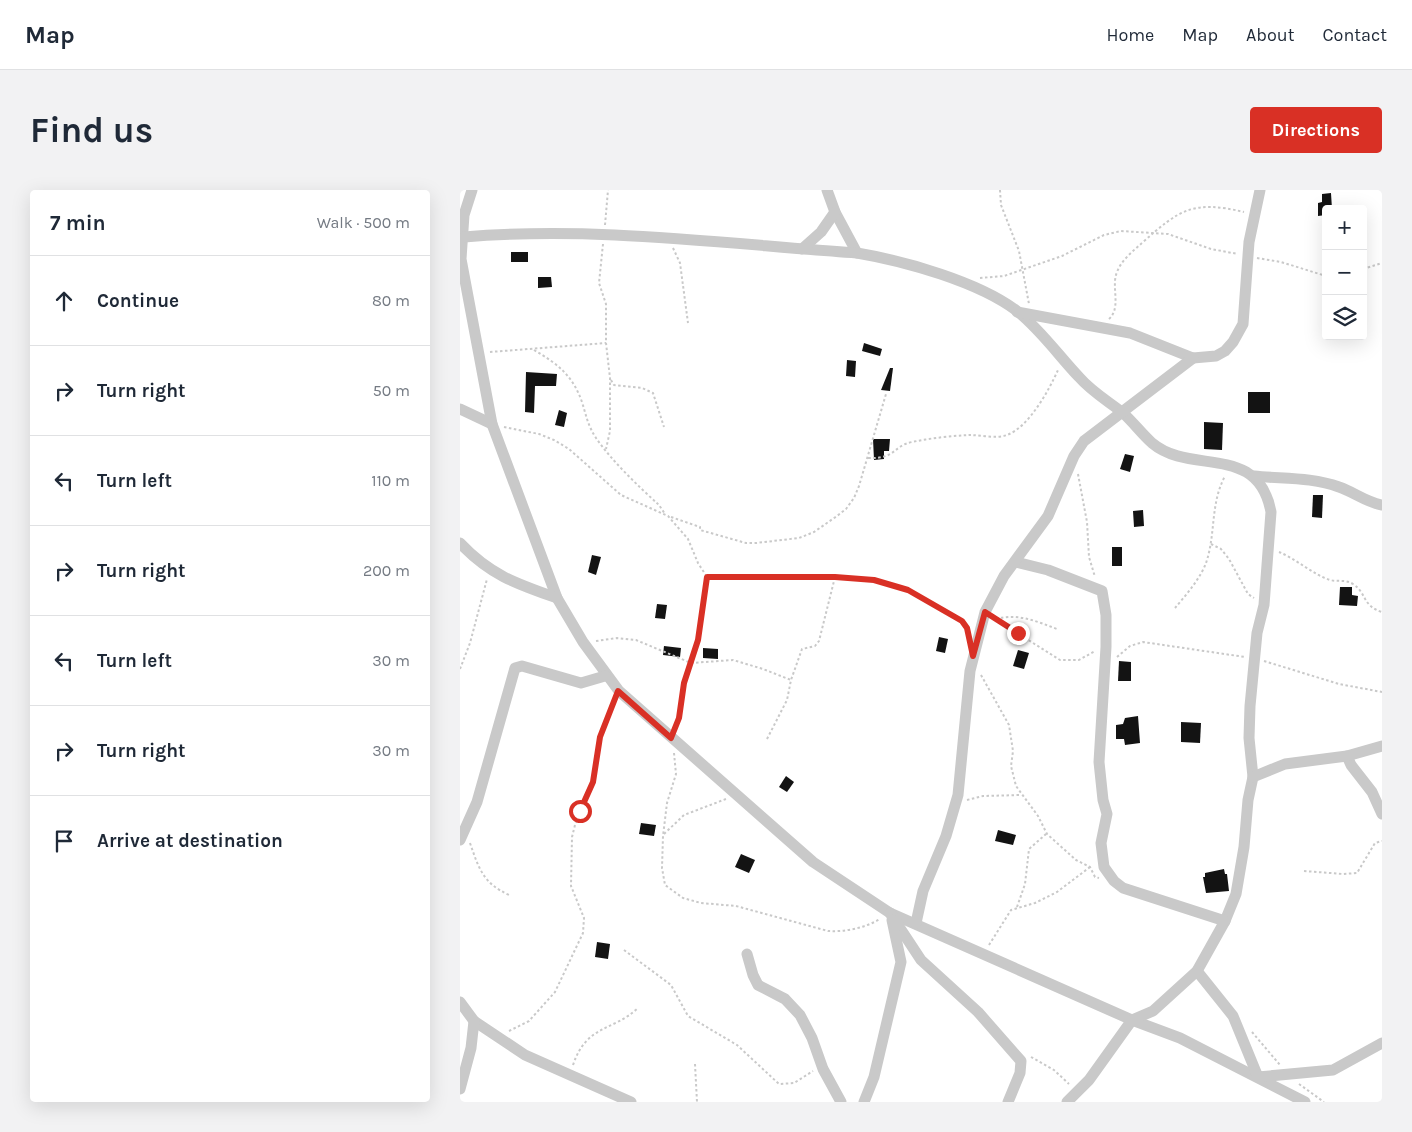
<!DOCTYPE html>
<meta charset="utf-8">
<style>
body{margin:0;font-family:Karla,sans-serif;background:#f2f2f3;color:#1f2937}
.controls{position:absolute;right:15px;top:15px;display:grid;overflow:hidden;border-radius:5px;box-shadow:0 5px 20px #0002}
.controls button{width:45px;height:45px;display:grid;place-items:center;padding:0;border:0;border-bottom:1px solid #e0e1e3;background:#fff;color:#1f2937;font:25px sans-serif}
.stop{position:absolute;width:15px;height:15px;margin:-11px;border:4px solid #d93025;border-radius:50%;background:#fff}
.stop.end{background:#d93025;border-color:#fff;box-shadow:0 1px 5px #0008}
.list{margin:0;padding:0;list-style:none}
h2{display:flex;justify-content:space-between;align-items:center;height:65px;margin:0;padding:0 20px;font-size:21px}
h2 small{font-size:16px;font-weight:400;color:#747a83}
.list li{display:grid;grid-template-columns:32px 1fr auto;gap:15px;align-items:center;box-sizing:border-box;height:90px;padding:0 20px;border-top:1px solid #e0e1e3}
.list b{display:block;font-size:19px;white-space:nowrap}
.list em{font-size:16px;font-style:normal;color:#747a83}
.icon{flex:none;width:28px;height:28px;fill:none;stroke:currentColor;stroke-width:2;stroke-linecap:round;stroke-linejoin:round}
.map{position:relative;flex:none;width:922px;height:912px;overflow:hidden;border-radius:5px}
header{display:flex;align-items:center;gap:30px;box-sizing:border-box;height:70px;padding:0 25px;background:#fff;border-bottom:1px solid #e0e1e3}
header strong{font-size:24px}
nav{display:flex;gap:28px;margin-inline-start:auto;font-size:18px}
.intro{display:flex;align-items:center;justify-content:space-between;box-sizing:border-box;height:120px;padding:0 30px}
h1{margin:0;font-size:35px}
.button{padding:12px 22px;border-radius:5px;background:#d93025;color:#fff;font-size:18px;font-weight:700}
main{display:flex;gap:30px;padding:0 30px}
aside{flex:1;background:#fff;border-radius:5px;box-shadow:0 5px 20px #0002}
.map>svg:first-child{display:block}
.building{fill:#131313}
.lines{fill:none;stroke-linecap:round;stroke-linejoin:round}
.path{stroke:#c9c9c9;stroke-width:2;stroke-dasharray:2.5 2.5;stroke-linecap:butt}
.street{stroke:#c9c9c9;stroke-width:11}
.route{stroke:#d93025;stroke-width:6}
</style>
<header>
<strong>Map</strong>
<nav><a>Home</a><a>Map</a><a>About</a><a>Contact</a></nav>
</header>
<div class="intro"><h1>Find us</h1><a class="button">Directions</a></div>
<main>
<aside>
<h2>7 min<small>Walk · 500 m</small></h2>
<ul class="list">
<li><svg class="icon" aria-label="ahead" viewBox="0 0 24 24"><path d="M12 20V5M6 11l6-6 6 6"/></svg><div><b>Continue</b></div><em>80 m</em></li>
<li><svg class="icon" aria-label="right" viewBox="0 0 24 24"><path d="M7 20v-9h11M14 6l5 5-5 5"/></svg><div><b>Turn right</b></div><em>50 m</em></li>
<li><svg class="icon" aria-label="left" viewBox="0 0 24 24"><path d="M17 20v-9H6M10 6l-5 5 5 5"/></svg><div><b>Turn left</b></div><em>110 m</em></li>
<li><svg class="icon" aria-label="right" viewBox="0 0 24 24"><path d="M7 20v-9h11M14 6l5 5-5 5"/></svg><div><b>Turn right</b></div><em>200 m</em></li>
<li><svg class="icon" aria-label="left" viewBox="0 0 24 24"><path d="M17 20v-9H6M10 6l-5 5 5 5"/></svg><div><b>Turn left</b></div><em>30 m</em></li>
<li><svg class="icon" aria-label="right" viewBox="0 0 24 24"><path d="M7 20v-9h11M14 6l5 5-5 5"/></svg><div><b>Turn right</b></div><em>30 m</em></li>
<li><svg class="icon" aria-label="arrive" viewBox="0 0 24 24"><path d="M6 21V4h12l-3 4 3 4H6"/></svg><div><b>Arrive at destination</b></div></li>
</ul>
</aside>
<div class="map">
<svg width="922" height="912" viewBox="0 0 922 912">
<rect width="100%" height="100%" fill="#fff"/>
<!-- building -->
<g class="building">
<path d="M871,3L872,19H866V25L858,26V13L862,12V4Z"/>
<rect x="51" y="62" width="17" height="10"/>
<path d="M78,87H91L92,97L78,98Z"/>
<path d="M404,153L422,159L420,166L402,161Z"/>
<path d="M387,170L396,171L395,187L386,186Z"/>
<path d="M430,178H433L430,201L421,200Z"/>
<path d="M66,182L97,184L96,196H75L74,223L65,222Z"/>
<rect x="788" y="202" width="22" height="21"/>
<path d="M99,220L107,223L104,237L95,235Z"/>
<path d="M744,232L763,233L762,260L744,259Z"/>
<path d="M413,249H430L429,261H424V269L414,270Z"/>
<path d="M665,264L674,266L670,282L660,279Z"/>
<path d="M853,305H863L862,328L852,327Z"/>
<path d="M683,320L684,336L674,337L673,321Z"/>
<rect x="652" y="357" width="10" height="19"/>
<path d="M132,365L141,367L136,385L128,382Z"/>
<path d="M880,397H892V405L898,406L897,416L879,415Z"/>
<path d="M197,414L207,415L205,429L195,428Z"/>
<path d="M479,447L488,449L485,463L476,461Z"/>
<path d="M204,456L221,458L220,467L203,465Z"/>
<path d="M243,458L258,459V469L243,468Z"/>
<path d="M558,460L569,463L564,479L553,476Z"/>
<path d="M659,471L671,472V491H658Z"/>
<path d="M678,526L680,553L665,555L664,549H656V535L663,534L665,528Z"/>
<path d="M721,532L741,533L740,553L721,552Z"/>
<path d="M326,586L334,592L327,602L319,597Z"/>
<path d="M181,633L196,635L194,646L179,644Z"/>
<path d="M538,640L556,645L553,655L535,651Z"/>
<path d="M281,664L295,670L289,683L275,677Z"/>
<path d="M764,679L765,684H767L769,701L746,703L743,687H745V683Z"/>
<path d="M137,752L150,754L148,769L135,767Z"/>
</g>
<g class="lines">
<!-- path -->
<g class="path">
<path d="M540,0L541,15L559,61L569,114"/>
<path d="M145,35L148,0"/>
<path d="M143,54L139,93L146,114V153L150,188V241L146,259"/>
<path d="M213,58L220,73L228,133"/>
<path d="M797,68L821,72L866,86"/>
<path d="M903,79L922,73"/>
<path d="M520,88L544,86L602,66L644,45L661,41L708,44L751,59L778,64"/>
<path d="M649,129C661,118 652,99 656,85C660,71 672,62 682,53C720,19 733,10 784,22"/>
<path d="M74,160C98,174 113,186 122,212C126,225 128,236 136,248C151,270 179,297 199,315L205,324"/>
<path d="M30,162L146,153"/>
<path d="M151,190L154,195L182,198L193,203L204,237"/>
<path d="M44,237L79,244L94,250L109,259L161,305L208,326L228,349L238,373L247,387L238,450L224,493L216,537"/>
<path d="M408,268C437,269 432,256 452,252C471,248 491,246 509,245C521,245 536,249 547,245C569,237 589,200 598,180"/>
<path d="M618,284L627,332L629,367L635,387"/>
<path d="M211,327L240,337V340L286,353H296L339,348L354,342L377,326L386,319L394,308L399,296L426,204"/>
<path d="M751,354L761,359L769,369L788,404L794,408"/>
<path d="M819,362C836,369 854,385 870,390C878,392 885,389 893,394C907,403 902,416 922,422"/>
<path d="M247,387H375L426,393L448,400L497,427L507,438L508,444"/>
<path d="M715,418C726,405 740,389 746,373C756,344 750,314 765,286"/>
<path d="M535,429L600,470H619L635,461"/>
<path d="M536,429C557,423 576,431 597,439"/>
<path d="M136,451L157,448L176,450L231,473L273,470L303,479L331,490"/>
<path d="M657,467L670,456L683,452L785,467"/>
<path d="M804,471L879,494L922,502"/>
<path d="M0,479L10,453L27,389"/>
<path d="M521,485L549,535L553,561L551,576L556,596L578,626L587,644L616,670L630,677L635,687L639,688"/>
<path d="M307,549L327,510L331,490L342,459L355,456L359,451L375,387"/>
<path d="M214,563L216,584L207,613L203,646L202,678L205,695L223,708L241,713L276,716L368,741C385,742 405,738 420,729"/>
<path d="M507,610L523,606L561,605"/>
<path d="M204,644L224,625L266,609"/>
<path d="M10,653C19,679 23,693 49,705"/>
<path d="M844,681L883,684L897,683L915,653L922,651"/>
<path d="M557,717L565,694L569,659L586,644"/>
<path d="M529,755L551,720L575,713L597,702L630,677"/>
<path d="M164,760L211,795L228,826L277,855L319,894L334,893L353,881"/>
<path d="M49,841L69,831L95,802L123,743L124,728L111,696L112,647L115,635L133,593L140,547L155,510"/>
<path d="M792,842L820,875"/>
<path d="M571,867L594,880L609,894"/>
<path d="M235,874L237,912"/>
<path d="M113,875C127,834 152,842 178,818"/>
<path d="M839,894L864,912"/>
</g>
<!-- street -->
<g class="street">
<path d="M12,0L4,25L1,69L32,234L97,408L123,452L159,501L353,672L430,723L672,830L720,848L845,912"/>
<path d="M367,0L375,22L397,63"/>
<path d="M4,47C135,36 267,54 397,63C445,71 519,92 557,121C580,139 599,166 619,187C632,202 648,211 663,223C673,232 682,244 692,253C731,286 798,252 811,322L804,415L797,443L790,516L789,548L793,587L788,610L784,657L776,704L765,731L737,781L693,821L672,830L629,890L607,912"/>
<path d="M342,59L361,42L375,22"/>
<path d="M557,122L670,143L733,168L756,166L765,161L773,152L783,134L789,52L800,0"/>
<path d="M0,219L32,234"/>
<path d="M794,286C822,289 852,287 879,297C894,302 906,312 922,315"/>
<path d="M0,353C30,385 57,394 97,408"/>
<path d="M556,372L588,380L642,401L646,425V457L639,572L643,610L647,624L641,653L644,677L654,691L663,698L765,731"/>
<path d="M887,566L891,575L912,602L922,624"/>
<path d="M793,587L825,574L887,566L922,556"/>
<path d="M0,650L17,612L55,478L62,476L121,493L145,486"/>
<path d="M430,723L461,770L518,822L561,871L560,883L548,912"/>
<path d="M456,733L463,701L486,646L498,605L510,481L525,422L544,386L588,326L614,266L624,251L733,168"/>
<path d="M287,764L293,785L298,795L325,809L340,825L352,848L363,879L381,912"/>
<path d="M737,781L773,826L798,887L873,880L922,853"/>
<path d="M0,812L14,831L65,865L171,912"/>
<path d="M0,899L11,858L14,831"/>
<path d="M404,912L414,887L441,772L432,730"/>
</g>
</g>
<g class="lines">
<!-- route -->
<path class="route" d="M120,621L133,592L140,547L158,501L211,548L219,528L224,493L238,450L247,387H375L414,390L448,400L502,431L507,438L513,466L525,422L558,443"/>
</g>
</svg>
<div class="controls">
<button>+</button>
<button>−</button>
<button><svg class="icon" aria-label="layers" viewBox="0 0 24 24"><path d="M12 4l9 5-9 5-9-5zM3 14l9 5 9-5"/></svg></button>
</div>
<div class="stop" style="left:120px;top:621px"></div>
<div class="stop end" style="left:558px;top:443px"></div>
</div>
</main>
